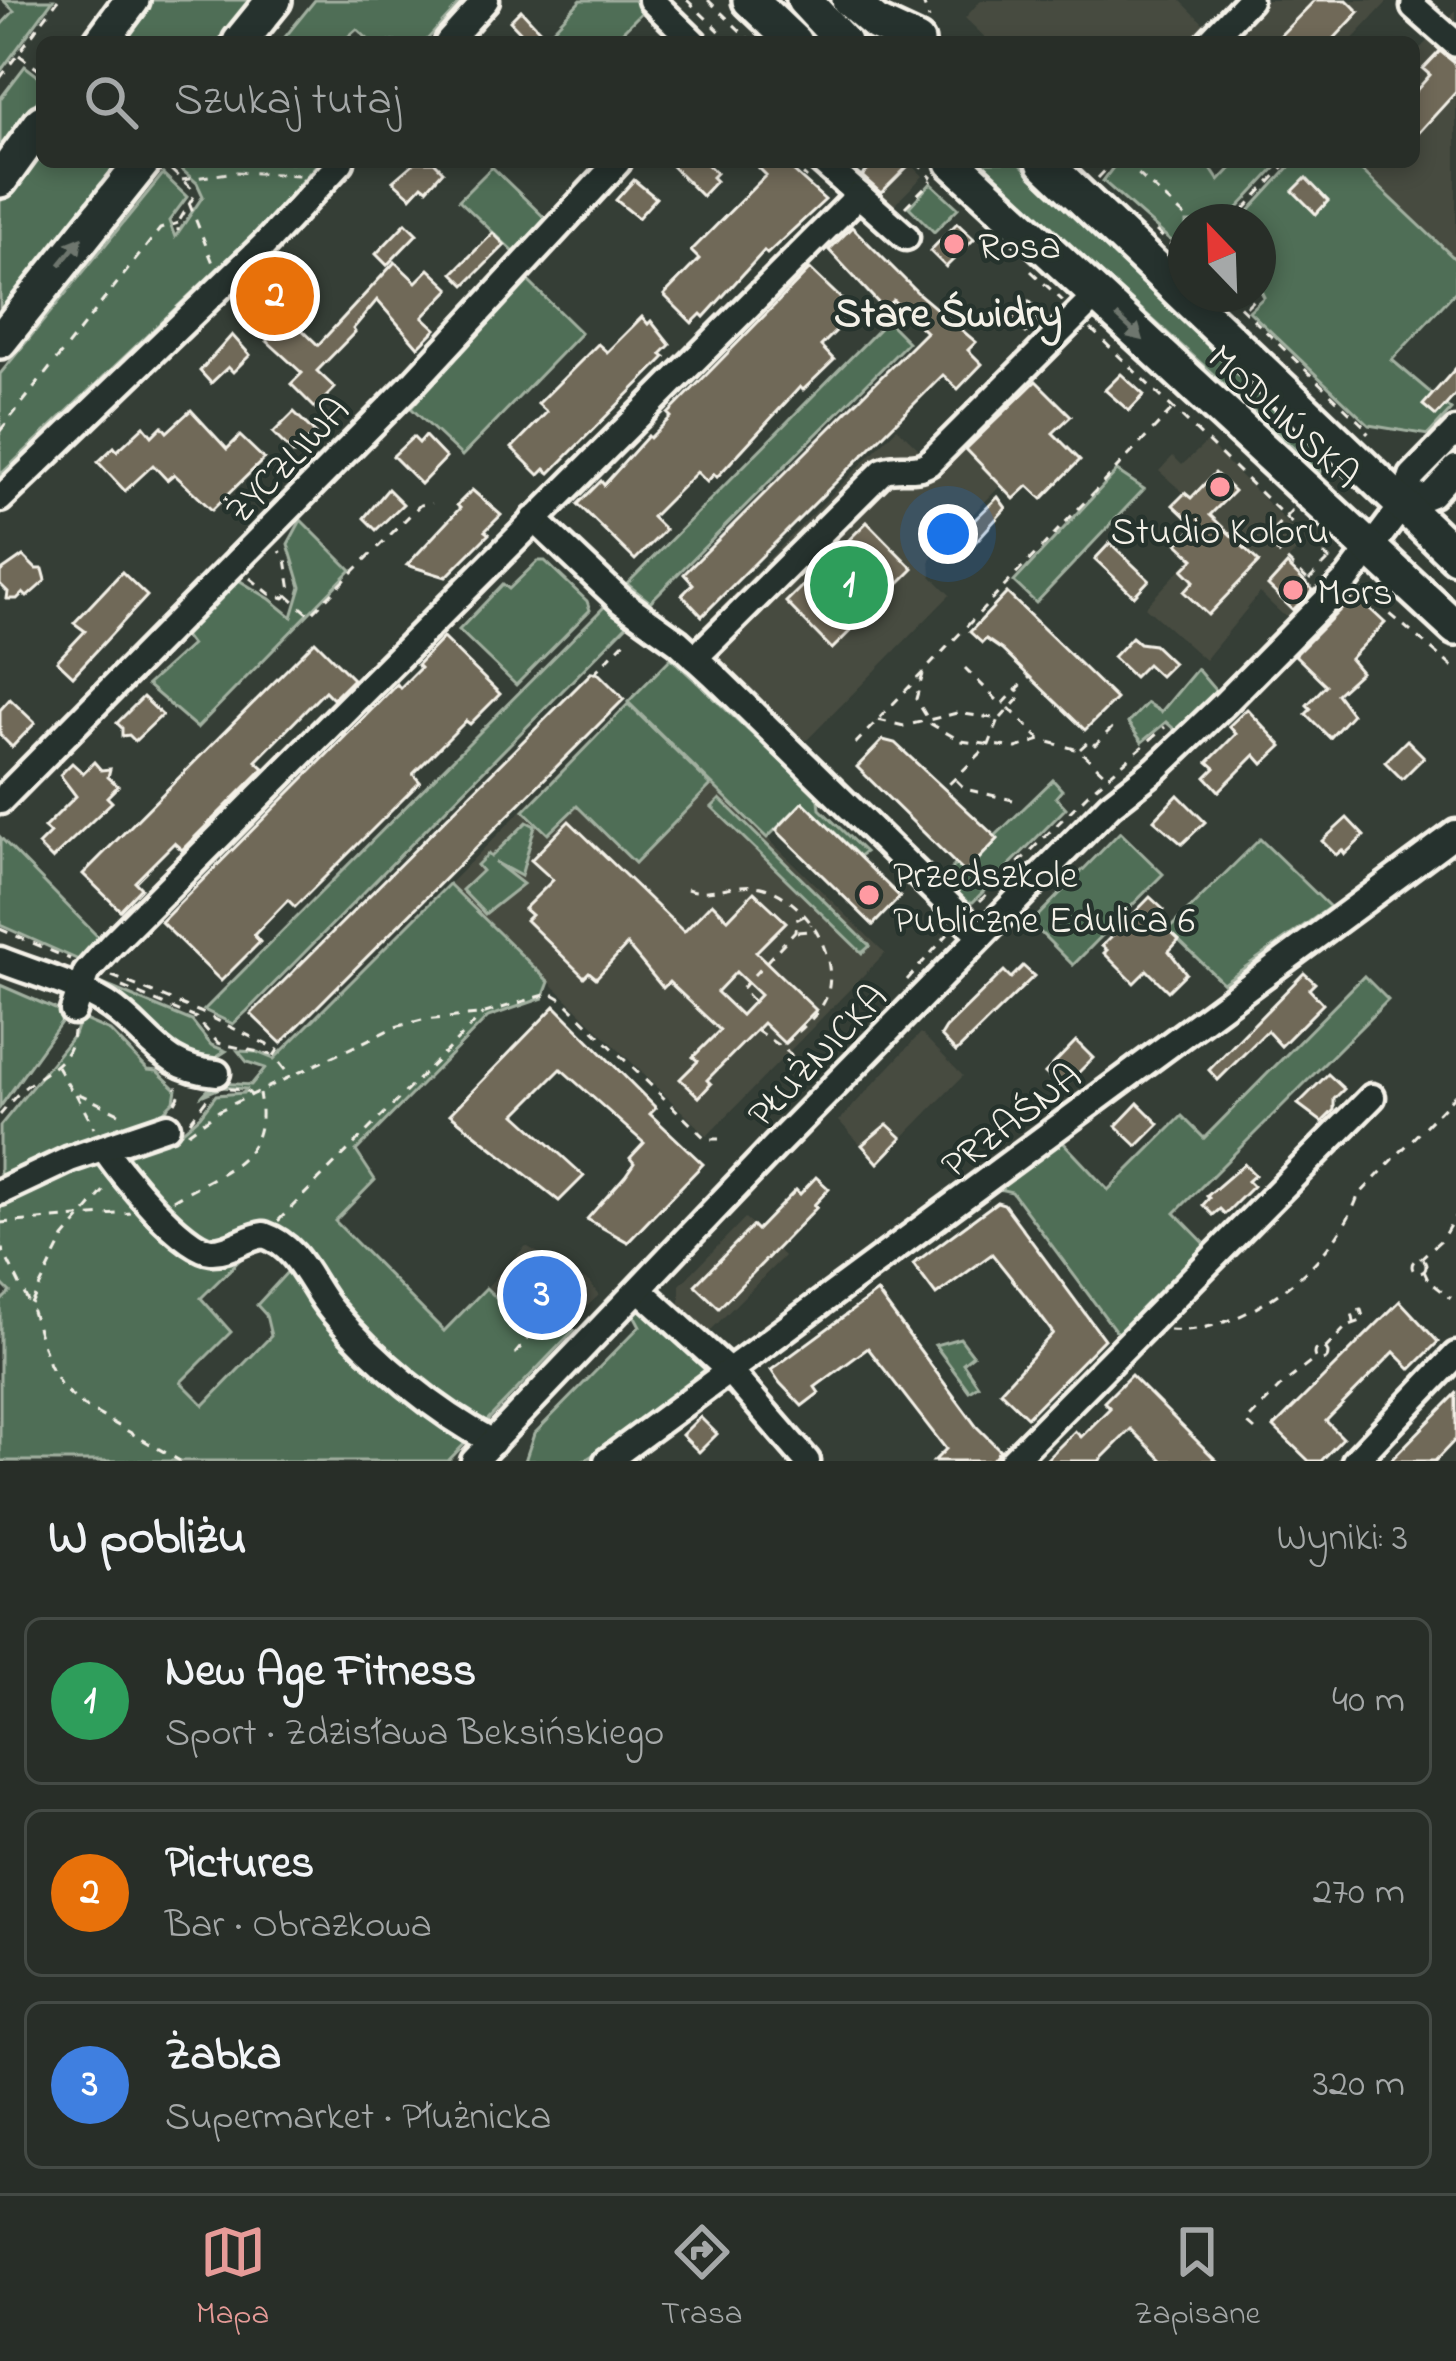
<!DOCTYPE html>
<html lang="pl">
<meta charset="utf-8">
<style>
body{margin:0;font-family:"Indie Flower",sans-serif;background:#343a34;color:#f1f3f6}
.compass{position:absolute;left:1168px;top:204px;width:108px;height:108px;border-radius:50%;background:#282e28;box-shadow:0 6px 18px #0003;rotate:337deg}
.you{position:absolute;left:948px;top:534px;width:42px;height:42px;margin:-30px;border:9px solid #fff;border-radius:50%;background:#1a73e8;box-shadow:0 0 0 18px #1a73e833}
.badge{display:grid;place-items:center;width:78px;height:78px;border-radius:50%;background:#e69b98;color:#fff;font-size:39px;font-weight:700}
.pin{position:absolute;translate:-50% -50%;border:6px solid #fff;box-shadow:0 3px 12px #0006}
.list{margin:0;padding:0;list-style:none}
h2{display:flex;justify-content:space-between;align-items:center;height:156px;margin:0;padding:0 48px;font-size:51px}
h2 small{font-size:39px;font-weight:400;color:#a5a8a8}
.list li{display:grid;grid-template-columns:78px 1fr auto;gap:36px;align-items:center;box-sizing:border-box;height:168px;margin:0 24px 24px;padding:0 24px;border:3px solid #444a45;border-radius:18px}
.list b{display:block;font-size:45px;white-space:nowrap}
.list p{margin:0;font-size:39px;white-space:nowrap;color:#a5a8a8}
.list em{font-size:39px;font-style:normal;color:#a5a8a8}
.icon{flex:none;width:66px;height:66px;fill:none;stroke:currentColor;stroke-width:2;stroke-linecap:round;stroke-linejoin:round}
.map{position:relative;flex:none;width:1456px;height:1461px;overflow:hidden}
.search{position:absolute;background:#282e28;box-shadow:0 6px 18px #0003;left:36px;right:36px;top:36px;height:132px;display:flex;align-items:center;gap:30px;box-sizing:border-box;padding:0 42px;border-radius:18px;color:#a5a8a8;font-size:45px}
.sheet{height:732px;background:#282e28}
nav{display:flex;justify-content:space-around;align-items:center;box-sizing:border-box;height:168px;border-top:3px solid #444a45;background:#282e28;font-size:33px;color:#a5a8a8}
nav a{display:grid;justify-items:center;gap:6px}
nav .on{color:#e69b98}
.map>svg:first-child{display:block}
.built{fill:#474b40}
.green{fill:#506e57;stroke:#a2b0a0;stroke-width:3;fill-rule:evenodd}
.building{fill:#706958;stroke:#f4f1e8;stroke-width:3;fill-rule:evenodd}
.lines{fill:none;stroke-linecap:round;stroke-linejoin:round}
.minor-casing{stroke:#f4f1e8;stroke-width:33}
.major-casing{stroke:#f4f1e8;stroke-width:42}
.path{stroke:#f4f1e8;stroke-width:3;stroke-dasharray:9 9;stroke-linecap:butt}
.minor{stroke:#26332d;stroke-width:24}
.major{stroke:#26332d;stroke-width:33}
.oneway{fill:#6e766e}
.poi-dot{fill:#ff9aa2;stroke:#26332d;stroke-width:4.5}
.labels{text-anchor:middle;stroke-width:9;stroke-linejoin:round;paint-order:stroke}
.poi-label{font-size:39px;fill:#f4f1e8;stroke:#26332d;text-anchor:start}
.street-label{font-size:39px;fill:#f4f1e8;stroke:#26332d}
.neighbourhood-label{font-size:42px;font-weight:bold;fill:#f4f1e8;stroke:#26332d}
</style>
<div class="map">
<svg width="1456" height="1461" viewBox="0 0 1456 1461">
<rect width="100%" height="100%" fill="#353e36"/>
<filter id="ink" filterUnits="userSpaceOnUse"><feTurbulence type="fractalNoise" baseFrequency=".00833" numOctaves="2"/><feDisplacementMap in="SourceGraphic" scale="24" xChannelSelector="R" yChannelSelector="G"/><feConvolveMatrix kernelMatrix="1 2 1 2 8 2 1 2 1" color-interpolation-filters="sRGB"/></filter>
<g filter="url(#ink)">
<!-- built -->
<g class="built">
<path d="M981,0H1180L1204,24L1187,42H990L965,18Z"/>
<path d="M1267,0H1389L1350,42H1227Z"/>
<path d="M1456,10V259L1353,162H1414V55Z"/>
<path d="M875,162H909L923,176L888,211L856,181Z"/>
<path d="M1017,360L1036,381L966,449L1001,485L930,559L931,576L950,595L806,741L695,634L897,428L922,452Z"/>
<path d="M1207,442L1306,542L1285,563L1318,595L1295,619L1282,614L1260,593L1205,660L1145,607L1221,526L1159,471L1173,456L1182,465Z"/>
<path d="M628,702L885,953L707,1136L449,884Z"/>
<path d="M921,1033L963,1076L878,1163L839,1121Z"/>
<path d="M745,1218L784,1256L709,1332L680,1305V1285Z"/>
<path d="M526,1246L589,1282L599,1295L557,1335L531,1332L486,1288Z"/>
</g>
<!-- green -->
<g class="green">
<path d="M3,0H53L0,72V26L14,11Z"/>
<path d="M149,0H252L218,42H118Z"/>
<path d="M315,0H463L425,42H371L357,29L342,42H281Z"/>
<path d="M581,0H635L645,9L612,42H541Z"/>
<path d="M25,66L42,79V95L0,152V99Z"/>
<path d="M42,145V162H121L0,312V202Z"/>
<path d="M173,162H319L256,232L0,475V374L163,174L187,197L169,221L175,237L203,196L197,183Z"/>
<path d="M980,162H1018L1330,460L1320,473C1208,367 1092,267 980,162Z"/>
<path d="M1117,162H1222L1211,169L1219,181L1237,162H1281L1225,222H1186V254L1103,181Z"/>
<path d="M1294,162H1353L1456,260V291L1392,360L1451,410L1428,435L1369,425L1249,311L1264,297L1258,285V222H1239Z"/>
<path d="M492,167L546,219L515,253L459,200Z"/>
<path d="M931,183L958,208L934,232L909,207Z"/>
<path d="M526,279L581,333L462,456L411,408L428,388L427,379Z"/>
<path d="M887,321L908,342L650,602L627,584Z"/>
<path d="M1117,471L1144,489L1036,603L1014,582Z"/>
<path d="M301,520L351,570L197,728L147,685L191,645L181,632L232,576L270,599L292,617L301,587L288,544Z"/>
<path d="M538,561H545L587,601L590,610L516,685L459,630L503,584L509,589Z"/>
<path d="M606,605L629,623L247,1011L233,1024L204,1010Z"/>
<path d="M671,658L813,791L819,799L820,809L865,852L859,856L803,802L767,838L628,702Z"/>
<path d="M1197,669L1220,696L1181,735L1166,722L1142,742L1128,723L1147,703L1161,712Z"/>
<path d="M628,704L711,785L635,863L577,806L548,834L524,811Z"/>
<path d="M1053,780L1062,790L1056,797L1066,808L973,902H966L942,878L956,864L966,873L997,840L995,836Z"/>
<path d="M720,799L870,946L862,953L712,807Z"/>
<path d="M527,822L535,826L521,876L495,862L523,884L485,914L462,890L482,871L477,865L488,854L491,857Z"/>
<path d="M1120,832L1163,874L1073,965L1031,923Z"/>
<path d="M0,837L101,940L81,961L0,925Z"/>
<path d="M1260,839L1330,907L1223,983L1168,930Z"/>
<path d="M449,884L549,982L543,998L488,1017L356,1151L375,1180L335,1221L444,1331L486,1288L531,1331L537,1326L543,1331L548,1326L557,1335L567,1326L574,1330L448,1461H0V1302L10,1292L0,1282V1126L74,1035L80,1018L110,1031L148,1070L157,1071L176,1089L174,1101L158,1117L177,1136L200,1116L216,1095L243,1093L246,1089L222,1087L203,1095C214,1080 234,1084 251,1085L265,1068L247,1062L238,1051L257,1052L274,1059ZM260,1240L290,1269L257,1305L266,1315L271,1336L204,1405L181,1382L231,1332L201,1298Z"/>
<path d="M1364,976L1388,1000L1175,1213L1212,1251L1123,1341L1012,1192L994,1188L1060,1139L1108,1190L1182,1116L1204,1138Z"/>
<path d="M95,981L192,1021L211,1045L226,1051L208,1063L194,1062L99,989Z"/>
<path d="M0,985L67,1014L0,1107Z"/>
<path d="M642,1304L709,1365L703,1379L584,1461H525L534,1434L640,1326L632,1311Z"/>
<path d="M960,1338L973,1355L963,1363L978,1385L969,1391L935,1345Z"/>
</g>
<!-- building -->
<g class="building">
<path d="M1315,0H1347L1359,12L1331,42H1274Z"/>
<path d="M521,10L532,22L551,42H530L510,21Z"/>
<path d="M1440,51L1456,64V92L1414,138V93L1430,75L1423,69Z"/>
<path d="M415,162H434L443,171L427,189L422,185L411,197L393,181Z"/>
<path d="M668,162H705L716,173L712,177L716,181L702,196Z"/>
<path d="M753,162H783L825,200L767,254L764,251L704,317L701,314L692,323L664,295L699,259L691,251L766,175Z"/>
<path d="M877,162H912L881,193L862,176Z"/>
<path d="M1306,178L1328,201L1316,214L1293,191Z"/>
<path d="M634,180L656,198L638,218L616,200Z"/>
<path d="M406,223L417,234L387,265L376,254Z"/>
<path d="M957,223L974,239L946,267L930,251Z"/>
<path d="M852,227L919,294L976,342L968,350L982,364L958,389L943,375L702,616L682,595L693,584L684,574L926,332L893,300L884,309L829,250Z"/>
<path d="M493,233L505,245L465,285L453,273Z"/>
<path d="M395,262L416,282L429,269L450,289L423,317L436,329L418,347L377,300L353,329L355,332L317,371L335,388L315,408L291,384L302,373L267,341L277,331L251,304L285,271L315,301L294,322L318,345Z"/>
<path d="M810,269L855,312L821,346L834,360L803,390L800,387L717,477L714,474L707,482L697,472L652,517L665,530L635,560L578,504L601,481L604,485L648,436L650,438L671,417L668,414Z"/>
<path d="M1029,301L1038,310L1034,316L1039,320L1026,333L1011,319Z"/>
<path d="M642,317L648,324L651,321L670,345L661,354L665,357L550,473L545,469L539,475L512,448L547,412L538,404L598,344L607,352Z"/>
<path d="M232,335L250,355L233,372L228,367L211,383L200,371Z"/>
<path d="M1456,368V394L1436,416L1423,405Z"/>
<path d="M1121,374L1144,395L1129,411L1105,390Z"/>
<path d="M1036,381L1071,416L1053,433L1080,460L1042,499L1028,486L1014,499L966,449Z"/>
<path d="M191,410L227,449L240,436L264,459L212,510L174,474L167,480L153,465L125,491L98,462L114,447L117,451L144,426L152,436L162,426L167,432Z"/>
<path d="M294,412L315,433L294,454L273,433Z"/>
<path d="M425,436L446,458L421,484L393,456L413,437L419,443Z"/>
<path d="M1215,473L1234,491L1210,515L1259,562L1208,615L1184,592L1194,581L1183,570L1194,559L1178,544L1195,526L1173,505L1185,493L1191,498Z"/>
<path d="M388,489L403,504L376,530L364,518Z"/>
<path d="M472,490L501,515L485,531L489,534L446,577L407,565L460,508L457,505Z"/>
<path d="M998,497L1006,508L970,548L958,536Z"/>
<path d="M867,522L913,569L832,649L786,602Z"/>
<path d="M1110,543L1149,580L1134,596L1095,559Z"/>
<path d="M23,556L36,569H43L46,580L27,597L23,593L17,599H7L8,592L0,584V572Z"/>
<path d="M1287,565L1313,590L1293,610L1268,586Z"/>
<path d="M122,572L147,596L73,676L57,661L85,631L74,623Z"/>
<path d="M1007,593L1116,699L1085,730L1002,650L986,639L982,643L970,632Z"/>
<path d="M1355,595L1385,623L1350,659L1361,672L1337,694L1352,714L1330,738L1306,714L1311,709L1307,705L1326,685L1295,655Z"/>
<path d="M1132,637L1139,643L1154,645L1173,663L1160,676L1147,664L1134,677L1113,657Z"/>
<path d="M443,638L500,694L470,724L466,721L413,774L420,782L295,907L288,900L254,935L260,942L221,981L161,922L397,684L400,688L420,668L417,665Z"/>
<path d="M315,641L353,679L333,699L325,691L256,761L264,768L182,850L174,843L135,882L141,888L120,910L83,874Z"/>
<path d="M592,672L599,674L624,699L281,1043L251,1014Z"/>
<path d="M143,697L162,715L135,741L129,735L122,736V728L117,723Z"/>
<path d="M10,699L35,723L12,747L0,735V710Z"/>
<path d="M1247,709L1282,746L1263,764L1255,755L1219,791L1206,777L1215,768L1208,762L1236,734L1229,726Z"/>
<path d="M883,740L895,743L998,839L965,873L857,767Z"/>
<path d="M1407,740L1424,757L1402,779L1385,762Z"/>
<path d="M94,762L101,770L110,769L108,777L118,786L107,797L112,802L52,859L38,845L50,833L44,828L76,796L60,775L72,763L83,773Z"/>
<path d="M1178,795L1205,822L1182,844L1154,820Z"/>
<path d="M803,802L900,897L873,925L776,830Z"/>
<path d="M1347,818L1364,836L1345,854L1342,850L1336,855L1322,841Z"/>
<path d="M569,821L684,932L712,903L728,919L754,892L786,922L756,952L816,1010L784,1043L763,1023L707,1080L711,1084L699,1097L680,1079L698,1061L693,1057L720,1030L669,982L663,988L627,945L596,978L589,972L584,977L526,920L531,915L524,909L553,880L531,860ZM736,972L760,995L741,1015L717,992Z"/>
<path d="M1150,897L1164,910L1156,919L1179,940L1169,951L1186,973L1168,991L1147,970L1134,983L1104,953L1107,950L1102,946Z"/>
<path d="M1023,966L1034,976L956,1052L941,1036L946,1028L1004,971L1011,978Z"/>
<path d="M1304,973L1315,983L1309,989L1323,1004L1281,1046L1267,1031L1218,1080L1209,1070Z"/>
<path d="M555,1006L656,1108L650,1114L703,1164L628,1242L587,1219L625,1176L634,1163L630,1158L644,1143L561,1069L516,1114L584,1176L559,1201L450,1114Z"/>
<path d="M1076,1041L1093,1058L1062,1089L1045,1073Z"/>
<path d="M1328,1074L1344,1089L1334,1099V1110L1322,1122L1298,1104Z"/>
<path d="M1138,1103L1159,1124L1137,1146L1116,1126Z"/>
<path d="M887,1124L902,1138L878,1163L862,1145Z"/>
<path d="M1244,1164L1255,1175L1248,1181L1253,1186L1225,1214L1220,1209L1213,1215L1203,1205L1209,1198L1207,1196Z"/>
<path d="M816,1177L829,1189L814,1205L817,1207L719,1308L695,1285L753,1226L757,1230L796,1190L800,1194Z"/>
<path d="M997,1202L1004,1204L1104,1339L1027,1417L1000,1391L1053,1333L1028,1299L992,1254L936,1295L913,1264Z"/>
<path d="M526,1264L555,1294L530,1318L501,1288Z"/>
<path d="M877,1292L976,1426L1000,1450L991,1461H934L946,1449L868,1348L815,1387L819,1393L802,1406L780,1383L771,1370Z"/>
<path d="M1400,1301L1438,1342L1411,1369L1394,1352L1326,1421L1343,1438L1321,1461H1309L1274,1427Z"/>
<path d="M1131,1375L1217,1461H1163L1131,1429L1099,1461H1045L1075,1431L1081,1437L1110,1408L1104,1402Z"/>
<path d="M1456,1394V1439L1435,1461H1390Z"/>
<path d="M700,1417L717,1434L699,1452L682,1435Z"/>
</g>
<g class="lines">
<defs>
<g id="minor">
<path d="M651,0L694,42"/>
<path d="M1414,7L1456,44"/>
<path d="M448,42L486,0"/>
<path d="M1209,42L1249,0"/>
<path d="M822,162L906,237"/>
<path d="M0,499L264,245L341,162"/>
<path d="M1402,506L1432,494L1456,468"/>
<path d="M534,519L622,602L678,642L714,675L981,936"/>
<path d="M695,658L883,471C899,464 913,473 929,463L1096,296"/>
<path d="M0,801L415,381L618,162"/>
<path d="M0,960C35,974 75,984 107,1004C150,1032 159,1069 217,1073"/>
<path d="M73,1011L86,973L112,944L859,195"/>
<path d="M104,1148C120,1173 183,1249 211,1251C230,1252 246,1237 264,1235C301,1248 309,1284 332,1311C376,1362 433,1410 493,1442"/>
<path d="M0,1192L70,1159L167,1126"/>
<path d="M639,1289L729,1371L807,1461"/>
<path d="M474,1461L775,1146L1110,805L1156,769L1226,702L1348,578L1402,506L1412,476L1456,431"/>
<path d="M607,1461L1456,833"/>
<path d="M1012,1461L1372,1097"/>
<path d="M1355,1461L1456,1355"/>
</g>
<g id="major">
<path d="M750,0L794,42"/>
<path d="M804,0L843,42"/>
<path d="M849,0L876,23L917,42"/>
<path d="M101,42L132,0"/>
<path d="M240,42L274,0"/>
<path d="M953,162L1456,628"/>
<path d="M1044,162L1456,556"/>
<path d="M0,180L42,122"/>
<path d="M0,341L143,162"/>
</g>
</defs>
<!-- minor casing -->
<use href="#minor" class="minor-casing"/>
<!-- major casing -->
<use href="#major" class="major-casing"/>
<!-- path -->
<g class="path">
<path d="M687,0L731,42"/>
<path d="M708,0L752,42"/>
<path d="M922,0L929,19"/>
<path d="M19,55L42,72"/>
<path d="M0,78L58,0"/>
<path d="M790,162L807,178"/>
<path d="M916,162L932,178"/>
<path d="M1125,162L1191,222"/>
<path d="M171,170L191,188L194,196L178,223V231"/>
<path d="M1098,178L1113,162"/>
<path d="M182,180L235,172L300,175"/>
<path d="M189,203L213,263"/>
<path d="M905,207L932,180"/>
<path d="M1232,222L1289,162"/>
<path d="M1156,231L1186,258"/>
<path d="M1031,271L1063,301"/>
<path d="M1227,294L1369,431L1366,434"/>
<path d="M1246,307L1253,300L1252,294"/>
<path d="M1091,329L1334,564"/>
<path d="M0,431L160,229L178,223"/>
<path d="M1292,510L1264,539L1311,583"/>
<path d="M250,578L270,594L284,598L291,591L286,559L280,551"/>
<path d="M1309,580L1328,561"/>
<path d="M1363,591L1456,670"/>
<path d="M287,595L310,615L420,505L432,503"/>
<path d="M965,668L1002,705L1017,689"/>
<path d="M593,674L630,636"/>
<path d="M923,674L916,699L931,724L961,741L1016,748L1041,740L1079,750L1106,775"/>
<path d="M1009,708L1040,739"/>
<path d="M1001,718L1022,695L1017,689L1030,677"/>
<path d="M878,720L904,726L957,713L999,719L989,745L943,790"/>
<path d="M855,744L1173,409"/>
<path d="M1080,749L1090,740L1095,745L1115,725"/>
<path d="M956,780L965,789L1013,800"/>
<path d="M687,889C710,897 736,881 761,887C804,897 842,956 826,998C818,1017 796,1033 782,1047"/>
<path d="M980,901L1092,790L1165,727"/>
<path d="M0,929L70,959"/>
<path d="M797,932L808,931L811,924"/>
<path d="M112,976L200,1012L278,1050L274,1056L289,1075"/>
<path d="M907,980L948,934"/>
<path d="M122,987L196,1018L218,1043L272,1055"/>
<path d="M753,1001L741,989L795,931L796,920L804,916"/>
<path d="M756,1030L788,1052L811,1076"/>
<path d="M57,1066L71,1090L125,1116"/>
<path d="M229,1089L246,1090L252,1096"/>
<path d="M76,1094L94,1128"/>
<path d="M175,1103L181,1092L176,1087"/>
<path d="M0,1115C7,1107 13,1098 21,1091C43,1070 71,1066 73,1031"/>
<path d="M190,1121L209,1096"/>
<path d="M188,1133L220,1110L395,1027L422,1020L479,1015L551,993L563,1000L706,1139H719"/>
<path d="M173,1200C222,1170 272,1161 259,1094"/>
<path d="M278,1221L483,1014"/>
<path d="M0,1223L131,1213"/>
<path d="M0,1245L30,1305L49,1365L62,1387L82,1405L180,1461"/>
<path d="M1420,1259L1442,1239L1456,1215"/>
<circle cx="1419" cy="1266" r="7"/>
<path d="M1424,1271L1428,1280L1451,1298"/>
<path d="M31,1304L64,1238L107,1187"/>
<path d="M1169,1330C1244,1336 1334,1264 1358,1196L1456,1094"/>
<circle cx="1321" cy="1354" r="7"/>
<path d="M1325,1349L1347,1326L1364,1320L1361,1310L1352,1312L1354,1322"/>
<path d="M515,1354L553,1308"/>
<path d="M1255,1430L1246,1422L1283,1384L1315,1359"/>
</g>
<!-- minor -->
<use href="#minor" class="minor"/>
<!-- major -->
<use href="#major" class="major"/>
</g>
<!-- one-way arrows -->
<defs><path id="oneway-solid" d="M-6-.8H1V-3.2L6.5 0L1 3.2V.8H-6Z" transform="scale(3)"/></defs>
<g class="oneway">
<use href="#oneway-solid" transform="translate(71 251) rotate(-51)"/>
<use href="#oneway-solid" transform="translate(1130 328) rotate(43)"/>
</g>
</g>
<!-- markers -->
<g class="poi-dot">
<circle cx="954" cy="244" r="12"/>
<circle cx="1220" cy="487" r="12"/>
<circle cx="1293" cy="590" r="12"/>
<circle cx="869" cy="895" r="12"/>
</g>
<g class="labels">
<!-- poi labels -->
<g class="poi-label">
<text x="978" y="258">Rosa</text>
<text x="1220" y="543" text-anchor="middle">Studio Koloru</text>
<text x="1317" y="604">Mors</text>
<text x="893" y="887">Przedszkole<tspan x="893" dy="45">Publiczne Edulica 6</tspan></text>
</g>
<!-- street labels -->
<g class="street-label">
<text transform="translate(1285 415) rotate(43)" y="14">MODLIŃSKA</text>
<text transform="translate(286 459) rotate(-46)" y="14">ŻYCZLIWA</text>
<text transform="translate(816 1054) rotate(-46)" y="14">PŁUŻNICKA</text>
<text transform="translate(1010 1119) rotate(-37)" y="14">PRZAŚNA</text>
</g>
<!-- neighbourhood labels -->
<g class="neighbourhood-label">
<text x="948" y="326">Stare Świdry</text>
</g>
</g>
</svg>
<svg class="compass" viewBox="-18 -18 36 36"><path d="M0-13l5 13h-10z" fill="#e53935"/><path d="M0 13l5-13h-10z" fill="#a5a8a8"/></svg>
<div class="you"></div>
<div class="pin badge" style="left:849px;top:585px;background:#2e9e5b">1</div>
<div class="pin badge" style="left:275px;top:296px;background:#e8710a">2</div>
<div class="pin badge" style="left:542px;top:1295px;background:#3f7fe0">3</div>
<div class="search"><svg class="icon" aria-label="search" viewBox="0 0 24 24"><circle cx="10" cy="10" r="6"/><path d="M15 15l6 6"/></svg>Szukaj tutaj</div>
</div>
<section class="sheet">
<h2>W pobliżu<small>Wyniki: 3</small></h2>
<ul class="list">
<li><span class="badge" style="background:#2e9e5b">1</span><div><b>New Age Fitness</b><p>Sport · Zdzisława Beksińskiego</p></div><em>40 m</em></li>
<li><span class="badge" style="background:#e8710a">2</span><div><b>Pictures</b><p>Bar · Obrazkowa</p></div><em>270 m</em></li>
<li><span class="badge" style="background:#3f7fe0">3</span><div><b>Żabka</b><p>Supermarket · Płużnicka</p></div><em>320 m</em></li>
</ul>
</section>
<nav>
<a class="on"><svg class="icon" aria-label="map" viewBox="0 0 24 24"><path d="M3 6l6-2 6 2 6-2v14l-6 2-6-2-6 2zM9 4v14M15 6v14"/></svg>Mapa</a>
<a><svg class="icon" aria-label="directions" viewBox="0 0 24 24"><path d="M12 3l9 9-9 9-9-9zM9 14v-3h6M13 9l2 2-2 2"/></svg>Trasa</a>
<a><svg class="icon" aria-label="saved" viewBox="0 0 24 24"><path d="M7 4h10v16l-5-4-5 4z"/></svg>Zapisane</a>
</nav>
